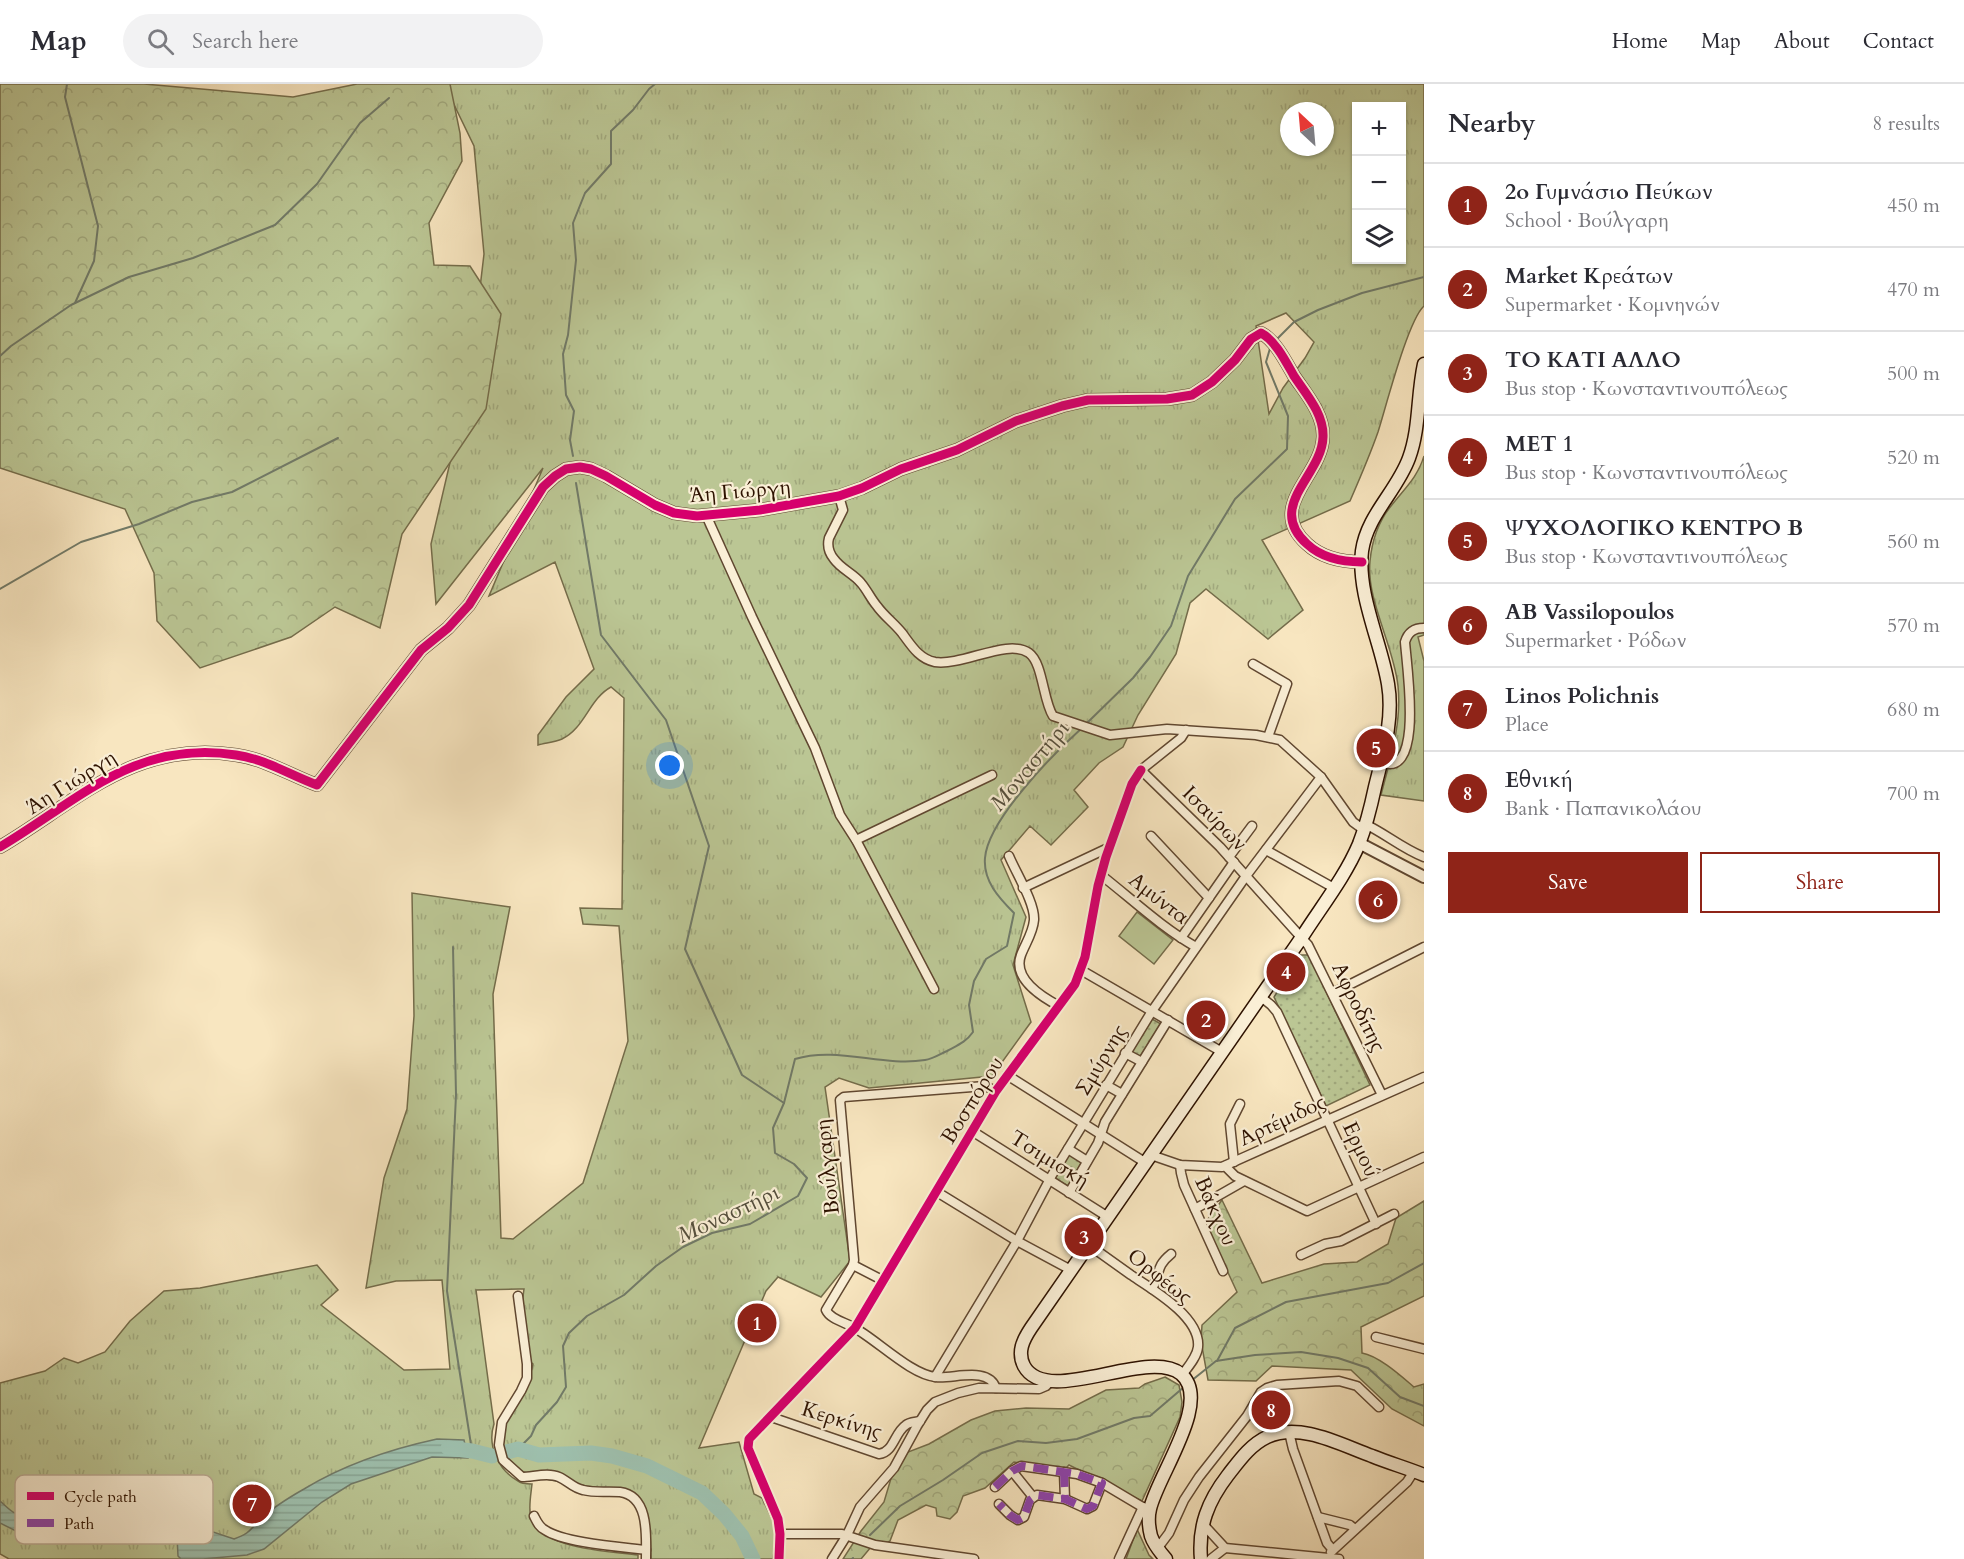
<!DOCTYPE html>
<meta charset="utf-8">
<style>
body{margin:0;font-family:Cardo,serif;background:#f2f2f3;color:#2b2b33}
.controls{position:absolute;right:18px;top:18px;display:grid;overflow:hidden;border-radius:0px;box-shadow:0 2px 4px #0004}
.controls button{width:54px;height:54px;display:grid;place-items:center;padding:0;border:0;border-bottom:2px solid #e1e1e2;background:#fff;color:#2b2b33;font:30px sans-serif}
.compass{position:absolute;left:1280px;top:18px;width:54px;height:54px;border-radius:50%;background:#fff;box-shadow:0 2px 4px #0004;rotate:334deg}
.you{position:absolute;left:670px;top:682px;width:21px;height:21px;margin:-15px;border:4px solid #fff;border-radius:50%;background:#1a73e8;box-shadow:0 0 0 9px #1a73e833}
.badge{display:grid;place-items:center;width:39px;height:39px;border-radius:50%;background:#8f2418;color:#fff;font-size:20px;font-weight:700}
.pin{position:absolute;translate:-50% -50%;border:3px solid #fff;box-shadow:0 2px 6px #0006}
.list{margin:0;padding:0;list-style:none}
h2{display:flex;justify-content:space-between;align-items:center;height:78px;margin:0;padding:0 24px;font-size:26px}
h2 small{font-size:20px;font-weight:400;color:#7c7c81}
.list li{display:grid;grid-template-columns:39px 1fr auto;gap:18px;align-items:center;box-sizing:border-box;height:84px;padding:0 24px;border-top:2px solid #e1e1e2}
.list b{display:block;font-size:22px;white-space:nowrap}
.list p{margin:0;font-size:20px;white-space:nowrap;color:#7c7c81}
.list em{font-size:20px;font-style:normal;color:#7c7c81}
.actions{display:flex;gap:12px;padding:18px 24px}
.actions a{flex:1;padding:14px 0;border:2px solid #8f2418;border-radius:0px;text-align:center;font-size:21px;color:#8f2418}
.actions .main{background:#8f2418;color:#fff}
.icon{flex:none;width:33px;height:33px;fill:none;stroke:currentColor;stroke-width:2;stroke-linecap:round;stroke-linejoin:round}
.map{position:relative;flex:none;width:1424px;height:1475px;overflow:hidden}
header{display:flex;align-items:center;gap:36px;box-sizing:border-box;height:84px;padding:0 30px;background:#fff;border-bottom:2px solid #e1e1e2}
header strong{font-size:28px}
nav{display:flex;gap:33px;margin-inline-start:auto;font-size:21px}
.search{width:420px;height:54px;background:#f2f2f3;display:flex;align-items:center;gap:15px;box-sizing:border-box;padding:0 21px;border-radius:33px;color:#7c7c81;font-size:22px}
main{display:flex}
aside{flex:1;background:#fff}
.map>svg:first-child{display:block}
.grass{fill:url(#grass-tufts);stroke:#746c4a;stroke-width:1.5;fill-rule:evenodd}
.forest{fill:url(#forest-crowns);stroke:#746c4a;stroke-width:1.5}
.park{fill:url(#park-dots);stroke:#746c4a;stroke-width:1.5}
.pitch{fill:#bbc694;stroke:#746c4a;stroke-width:1.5}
.water{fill:url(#water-rules);stroke:#717a68;stroke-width:1.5}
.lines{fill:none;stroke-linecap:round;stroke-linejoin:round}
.stream{stroke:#717a68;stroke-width:2}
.river{stroke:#9ec0ae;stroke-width:15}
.minor-casing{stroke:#604730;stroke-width:11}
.tertiary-casing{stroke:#604730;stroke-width:14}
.secondary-casing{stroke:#2e1200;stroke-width:15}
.minor{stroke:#faefd6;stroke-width:8}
.tertiary{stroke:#faefd6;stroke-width:10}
.secondary{stroke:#faefd6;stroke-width:12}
.quiet{stroke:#8e44ad;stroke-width:8;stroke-dasharray:15 8;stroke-linecap:butt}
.cycleway-casing{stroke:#faefd6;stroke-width:13}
.cycleway{stroke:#d6006c;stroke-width:9}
.labels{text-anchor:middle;stroke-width:4.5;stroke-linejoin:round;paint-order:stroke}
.street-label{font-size:21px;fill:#2e1200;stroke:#faefd6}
.water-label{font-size:22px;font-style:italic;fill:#554f3d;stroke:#faefd6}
.key{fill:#faefd6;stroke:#bdad96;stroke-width:1.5}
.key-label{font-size:16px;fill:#2e1200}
</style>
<header>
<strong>Map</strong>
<div class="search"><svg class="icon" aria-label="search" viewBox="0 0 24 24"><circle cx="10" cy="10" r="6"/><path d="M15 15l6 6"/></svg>Search here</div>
<nav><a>Home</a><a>Map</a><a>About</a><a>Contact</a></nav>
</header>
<main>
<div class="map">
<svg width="1424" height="1475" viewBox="0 0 1424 1475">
<defs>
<pattern id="grass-tufts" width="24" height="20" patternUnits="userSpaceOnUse" patternTransform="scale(1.5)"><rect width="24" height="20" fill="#bbc694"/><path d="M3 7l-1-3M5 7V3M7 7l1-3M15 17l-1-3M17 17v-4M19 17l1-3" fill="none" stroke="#a1a97e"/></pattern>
<pattern id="forest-crowns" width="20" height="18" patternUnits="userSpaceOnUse" patternTransform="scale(1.5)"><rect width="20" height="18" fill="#bbc694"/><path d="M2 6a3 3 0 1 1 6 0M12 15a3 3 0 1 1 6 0" fill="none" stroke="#a1a97e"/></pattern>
<pattern id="park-dots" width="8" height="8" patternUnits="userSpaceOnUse" patternTransform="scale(1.5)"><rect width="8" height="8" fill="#bbc694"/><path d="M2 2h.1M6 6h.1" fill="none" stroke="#a1a97e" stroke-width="1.8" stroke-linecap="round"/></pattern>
<pattern id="water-rules" width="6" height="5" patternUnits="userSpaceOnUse" patternTransform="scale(1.5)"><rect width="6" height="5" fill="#9ec0ae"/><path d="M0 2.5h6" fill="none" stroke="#88a494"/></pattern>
</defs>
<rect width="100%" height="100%" fill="#f8e6c0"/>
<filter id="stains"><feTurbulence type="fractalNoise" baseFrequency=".00333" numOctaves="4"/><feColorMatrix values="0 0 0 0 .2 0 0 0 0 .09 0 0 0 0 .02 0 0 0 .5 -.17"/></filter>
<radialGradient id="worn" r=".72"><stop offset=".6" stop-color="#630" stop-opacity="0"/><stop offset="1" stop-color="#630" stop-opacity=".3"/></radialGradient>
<!-- grass -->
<g class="grass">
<path d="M444,0H1424V222C1408,236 1386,323 1378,348C1370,371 1360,394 1350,417L1262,456L1303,526L1268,555L1206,505L1190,519L1176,570L1138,631L1123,663L1099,679L1074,706L1088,723L1051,761L1030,742L1001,776L1026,833L1013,881L1031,938L992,992L869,1004L839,994L825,1003L850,1177L821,1213L778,1193L766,1207L699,1364L739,1358L754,1410L762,1414L774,1439L776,1451L773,1475H651C650,1452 652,1428 634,1410C625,1402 614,1406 603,1404C578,1401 518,1395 504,1374C499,1366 502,1350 504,1342C507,1327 523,1303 531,1288L533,1280L527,1275L522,1220L524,1205H519L476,1206L494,1340C487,1361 498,1386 518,1397C521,1400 527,1400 532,1400C531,1410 528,1425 531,1433C542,1466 609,1467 638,1471V1475H9L0,1470V1299L45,1287L64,1274L78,1279L105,1268L130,1237L164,1207L200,1204L317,1181L338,1206L321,1221L404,1286L450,1285L442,1196L396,1197L366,1204L384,1094L407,1025L414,932L412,809L510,823L493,910L501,1154L513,1155L583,1099L628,957L619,842L583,840L580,824L622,825L624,614L611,603C589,615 585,644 562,655C555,658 545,659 538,661V651L566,613L594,585L555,478L489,512L543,384L436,520L431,460L469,297L484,170L474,62ZM1356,22H1402V176H1356ZM1289,27H1325V63H1289ZM1286,229L1314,258L1305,274L1283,304L1269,330L1256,242Z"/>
<path d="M1424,372V551L1418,553L1424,577V717L1381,711C1390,676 1402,639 1398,602C1394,562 1366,516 1370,477C1372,456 1378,438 1391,422C1404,405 1418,393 1424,372Z"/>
</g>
<!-- forest -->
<g class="forest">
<path d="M0,0H144L293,13L357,0H450L460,49L462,77L429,139L434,181L470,182L501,230L486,325L402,450L380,544L335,523L291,553L200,584L157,537L154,489L125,425L0,384Z"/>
<path d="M1222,1116L1262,1199L1324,1180L1357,1178L1388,1160L1396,1134L1424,1117V1212L1361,1243L1362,1269C1379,1272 1401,1292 1414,1303L1424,1300V1342L1392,1325L1351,1286L1272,1282L1256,1297L1208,1296L1201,1257L1202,1241L1237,1208L1205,1139Z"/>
<path d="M1165,1293L1179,1301L1182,1318L1180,1333L1142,1417L1069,1381L1064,1386L1014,1378L985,1404L963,1412L957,1428L950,1435L937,1432L936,1424L926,1421L898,1436L890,1457L879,1464L871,1463L861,1475H843L861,1447L884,1418L892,1391L908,1368L929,1360L971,1336L995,1327L1026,1324L1069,1325L1106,1306L1139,1304L1145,1300Z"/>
<path d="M1137,1445L1149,1471L1153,1475H1126Z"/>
</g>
<!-- park -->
<g class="park">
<path d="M1300,871H1309L1370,1001L1326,1022L1274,913Z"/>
<path d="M1152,935L1161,940L1140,973L1131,968Z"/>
<path d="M1069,1070L1082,1078L1068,1102L1055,1094Z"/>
</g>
<!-- pitch -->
<path class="pitch" d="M1137,828L1173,856L1154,880L1119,852Z"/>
<!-- water -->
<path class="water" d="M437,1355L464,1356L468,1374L432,1373L351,1400L322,1418L264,1465L247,1471L203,1475H181L178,1472L177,1452L143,1407L132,1417L114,1424L96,1445L81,1453L50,1458L32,1455L0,1439V1417C5,1421 10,1427 15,1429C25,1433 61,1425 73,1423L78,1407L93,1399L124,1401L145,1395L159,1399L168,1416L186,1439L234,1455C252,1448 249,1446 262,1434C273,1423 290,1413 304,1405C345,1380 391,1365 437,1355Z"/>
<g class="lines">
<!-- stream -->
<g class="stream">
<path d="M67,0L65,13L98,142L94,177L75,219"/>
<path d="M1275,257L1294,238L1318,226L1362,209L1424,193"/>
<path d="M0,272L11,262L71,221L129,193L193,174L275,141L317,100L360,39L389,14"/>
<path d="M573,372L570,356L574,327L566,311L563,270L568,251L576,176L573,139L585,109L611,80V47L633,26L649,5L655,0"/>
<path d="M576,399L601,551L666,636L709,762L685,865L742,991L784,1019"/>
<path d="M0,505L81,458L139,440L192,418L232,408L338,354"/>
<path d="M1087,639L1133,594L1150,573L1171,542L1188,492L1235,415L1287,365L1288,332L1266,278L1271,261"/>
<path d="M453,863L456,1011L447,1207L472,1367"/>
<path d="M1217,1277L1235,1244L1286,1218L1388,1199L1424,1179"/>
<path d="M1191,1297L1216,1277L1255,1271L1301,1268L1338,1274L1368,1284L1400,1313L1424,1322"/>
<path d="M518,1365L531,1352L536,1341L557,1318L566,1303L563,1262L569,1249L587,1232L624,1211L656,1182L683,1163L712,1149L750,1140L798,1112L807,1094L794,1080L775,1069L773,1044L784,1019L795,975C837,962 882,983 925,976C933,975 940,970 947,967C958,961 966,958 973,948L969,921L974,897L986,875L1007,862L1014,829C999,814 983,797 985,774C988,736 1054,669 1083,643"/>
<path d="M870,1451L900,1422L943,1396L982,1369L1018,1357L1046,1359L1077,1355L1134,1334L1150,1332L1184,1303"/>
<path d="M852,1475L853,1474"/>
</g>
<!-- river -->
<g class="river">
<path d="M448,1364L472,1367L492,1372"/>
<path d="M503,1369L518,1365L539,1371L591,1369L612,1372L647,1382L702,1409L724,1430L742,1452L753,1475"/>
</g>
<defs>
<g id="minor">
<path d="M839,412L843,426L829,454C827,462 829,469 834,475C841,485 854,490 861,499C867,506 871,515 877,522C884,532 894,539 902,549C911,561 919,575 935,578C963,582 1008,554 1029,569C1043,579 1043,617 1053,632L1110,651L1167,645L1256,651L1280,656L1321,693L1353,738L1364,746"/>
<path d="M706,431L752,533L815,664L840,731L856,756L934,905"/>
<path d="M1253,580L1287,600L1268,653"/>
<path d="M1186,646L1181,654L1141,686L1220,763L1308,861L1382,1011"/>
<path d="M1381,678C1424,696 1407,585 1405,558C1408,548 1414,544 1424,544"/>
<path d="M1365,740C1386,750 1403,765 1424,773"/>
<path d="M1151,752L1209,814"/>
<path d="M856,756L992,691"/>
<path d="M1266,766L1334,804"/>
<path d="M1009,772C1016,789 1035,819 1034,836C1033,849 1025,860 1021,871C1012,895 1042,913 1059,922"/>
<path d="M1229,773L1252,742"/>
<path d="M1101,791C1133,816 1161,843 1196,863"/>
<path d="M1023,804L1110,763"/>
<path d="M1181,854L1234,778"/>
<path d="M1081,886L1222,968"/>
<path d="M1333,909L1424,863"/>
<path d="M1261,913L1271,921L1277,928L1376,1140"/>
<path d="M1125,969L1142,978"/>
<path d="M1007,991L1146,1079"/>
<path d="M1106,1001L1122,1010"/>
<path d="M996,1007L985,1002L844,1013L840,1016L854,1176L853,1181L826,1226C830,1235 844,1238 853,1243C876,1255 911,1291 936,1293C954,1295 988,1282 996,1304"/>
<path d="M972,1047L1108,1133"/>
<path d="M1068,1065L1087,1077"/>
<path d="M1151,1071L1180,1081L1222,1083L1424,993"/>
<path d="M1234,1078L1230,1040L1240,1020"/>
<path d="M1180,1081L1181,1089L1184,1101L1223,1187"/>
<path d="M1225,1082L1235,1092L1307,1127L1424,1073"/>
<path d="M937,1108L1017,1157L1071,1186"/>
<path d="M1069,1109L1098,1059L1105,1038L1168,936"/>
<path d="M1195,1125L1244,1097"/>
<path d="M1089,1161C1103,1171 1117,1181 1131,1191C1152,1205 1201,1233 1198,1263C1197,1273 1188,1283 1182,1291"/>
<path d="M1301,1171L1325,1160L1341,1157L1394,1130"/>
<path d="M853,1181L884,1197"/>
<path d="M1152,1205C1161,1189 1155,1183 1171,1170"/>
<path d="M518,1212L527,1280V1294L521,1307L502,1338L499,1361L503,1376L522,1393C533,1393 548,1388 559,1393C568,1397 573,1404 583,1406C595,1409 607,1407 620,1408C650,1412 646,1454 646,1475"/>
<path d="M1376,1253L1424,1265"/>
<path d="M935,1293L1017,1157L1052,1091L1152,927L1246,792L1321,693"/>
<path d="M774,1334L879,1370C894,1368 894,1349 906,1341C909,1338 916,1338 920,1337"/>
<path d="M1289,1348L1293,1365L1327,1459L1333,1466"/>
<path d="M1012,1387L1033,1413"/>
<path d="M1064,1388L1065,1415"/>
<path d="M995,1403L1012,1387L1021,1382L1077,1390L1102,1399L1149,1427"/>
<path d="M999,1420L1010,1431L1018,1436L1024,1433L1030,1416L1037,1411L1065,1415L1087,1425L1093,1422L1102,1399"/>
<path d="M534,1432C537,1438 539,1443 545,1446C564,1459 622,1463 646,1466"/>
<path d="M1318,1433L1350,1441L1355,1445"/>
<path d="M1202,1439L1225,1464L1339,1475"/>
<path d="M780,1450H842L875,1461L974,1475"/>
<path d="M1157,1465L1169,1449L1184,1416L1199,1393L1247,1332L1261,1308L1267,1304L1277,1301L1339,1297L1357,1302L1379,1323"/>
<path d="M1331,1468L1407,1398L1414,1387"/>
<path d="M779,1475L780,1450L778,1435L748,1364L749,1355L855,1244L996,1007L1075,900L1085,873L1098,802L1106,773L1132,700L1141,686"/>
<path d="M832,1475L847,1451L860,1423L894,1384L917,1342L927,1326L935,1318L958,1309L979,1304L1039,1305L1046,1302L1051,1297"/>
<path d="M1119,1475L1143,1423"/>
<path d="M1211,1475L1225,1464"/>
</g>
<g id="tertiary">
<path d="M1359,759L1424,793"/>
<path d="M0,763C79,716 136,655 236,671C265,675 290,691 317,701L421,566L448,544L469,521L543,403L555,392L566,385L580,383L591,385L606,392L655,421L674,429L697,432L760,426L839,412L862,404L901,385L957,366L1016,337L1062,322L1088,316L1167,315L1192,311L1212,298L1235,276L1251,255L1261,249C1275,256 1286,278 1294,292C1306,310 1324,330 1323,353C1322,392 1265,422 1307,460C1322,474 1341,478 1362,478"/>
</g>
<g id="secondary">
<path d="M1166,1475C1160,1468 1154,1461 1151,1452C1149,1444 1148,1433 1150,1425C1157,1392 1213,1317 1181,1290C1147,1263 1047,1324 1024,1282C1017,1268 1023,1256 1031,1244L1302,853C1321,823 1345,793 1359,760C1366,742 1371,722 1375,703C1383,670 1394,635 1388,600C1381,558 1357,510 1362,467C1367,431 1397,407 1409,374C1420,344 1417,312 1424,280"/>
<path d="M1201,1475C1198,1442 1208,1417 1228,1391C1239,1377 1250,1361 1267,1353C1301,1338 1341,1361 1372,1372C1389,1379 1407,1384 1424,1391"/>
</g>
</defs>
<!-- minor casing -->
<use href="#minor" class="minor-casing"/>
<!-- tertiary casing -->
<use href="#tertiary" class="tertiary-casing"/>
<!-- secondary casing -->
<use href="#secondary" class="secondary-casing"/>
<!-- minor -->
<use href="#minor" class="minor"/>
<!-- tertiary -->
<use href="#tertiary" class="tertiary"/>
<!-- secondary -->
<use href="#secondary" class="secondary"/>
<!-- quiet -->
<g class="quiet">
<path d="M1064,1388L1065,1415"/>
<path d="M995,1403L1012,1387L1022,1382L1077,1390L1102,1399L1093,1422L1087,1425L1065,1415L1037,1411L1030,1416L1024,1433L1018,1436L1010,1431L999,1420"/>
</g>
<defs>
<g id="cycleway">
<path d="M0,763C79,716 136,655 236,671C265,675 290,691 317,701L421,566L448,544L469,521L543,403L555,392L566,385L580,383L591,385L606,392L655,421L674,429L697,432L760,426L839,412L862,404L901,385L957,366L1016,337L1062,322L1088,316L1167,315L1192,311L1212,298L1235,276L1251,255L1261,249C1275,256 1286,278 1294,292C1306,310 1324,330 1323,353C1322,392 1265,422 1307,460C1322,474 1341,478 1362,478"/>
<path d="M779,1475L780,1450L778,1435L748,1364L749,1355L855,1244L996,1007L1075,900L1085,873L1098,802L1106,773L1132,700L1141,686"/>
</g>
</defs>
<!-- cycleway casing -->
<use href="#cycleway" class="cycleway-casing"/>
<!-- cycleway -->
<use href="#cycleway" class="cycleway"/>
</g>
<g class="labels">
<!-- street labels -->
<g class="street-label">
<text transform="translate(740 407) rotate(-5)" y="7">Άη Γιώργη</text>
<text transform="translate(71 698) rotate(-32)" y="7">Άη Γιώργη</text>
<text transform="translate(1215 734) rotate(45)" y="7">Ισαύρων</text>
<text transform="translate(1159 814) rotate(38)" y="7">Αμύντα</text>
<text transform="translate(1359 923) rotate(64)" y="7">Αφροδίτης</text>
<text transform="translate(1101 976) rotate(-59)" y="7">Σμύρνης</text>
<text transform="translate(972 1016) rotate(-58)" y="7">Βοσπόρου</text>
<text transform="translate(1282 1036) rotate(-25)" y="7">Αρτέμιδος</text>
<text transform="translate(1361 1065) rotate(65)" y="7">Ερμού</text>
<text transform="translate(1050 1075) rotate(32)" y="7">Τσιμισκή</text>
<text transform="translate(827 1083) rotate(-96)" y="7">Βούλγαρη</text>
<text transform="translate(1216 1127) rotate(66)" y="7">Βάκχου</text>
<text transform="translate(1160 1192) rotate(38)" y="7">Ορφέως</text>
<text transform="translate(842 1336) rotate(17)" y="7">Κερκίνης</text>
</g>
<!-- water labels -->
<g class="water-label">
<text transform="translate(1029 681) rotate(-50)" y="8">Μοναστήρι</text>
<text transform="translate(728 1129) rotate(-25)" y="8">Μοναστήρι</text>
</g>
</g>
<!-- legend -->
<rect x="15" y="1391" width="198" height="69" rx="9" class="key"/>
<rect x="27" y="1408" width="27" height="8" fill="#d6006c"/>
<rect x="27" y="1435" width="27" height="8" fill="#8e44ad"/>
<g class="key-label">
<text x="64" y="1418">Cycle path</text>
<text x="64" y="1445">Path</text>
</g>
<rect width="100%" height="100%" filter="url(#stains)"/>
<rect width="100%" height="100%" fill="url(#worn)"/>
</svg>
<div class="controls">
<button>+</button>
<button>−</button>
<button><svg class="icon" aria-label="layers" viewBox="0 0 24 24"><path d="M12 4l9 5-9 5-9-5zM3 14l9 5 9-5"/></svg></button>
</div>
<svg class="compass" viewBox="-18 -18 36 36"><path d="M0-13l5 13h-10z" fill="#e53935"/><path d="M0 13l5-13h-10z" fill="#7c7c81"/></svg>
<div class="you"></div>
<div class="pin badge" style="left:757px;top:1239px">1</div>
<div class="pin badge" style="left:1206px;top:936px">2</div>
<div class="pin badge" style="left:1084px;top:1153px">3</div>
<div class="pin badge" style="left:1286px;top:888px">4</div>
<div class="pin badge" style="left:1376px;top:664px">5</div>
<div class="pin badge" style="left:1378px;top:816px">6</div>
<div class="pin badge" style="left:252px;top:1420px">7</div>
<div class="pin badge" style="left:1271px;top:1326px">8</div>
</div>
<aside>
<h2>Nearby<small>8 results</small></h2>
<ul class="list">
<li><span class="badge">1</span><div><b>2ο Γυμνάσιο Πεύκων</b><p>School · Βούλγαρη</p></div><em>450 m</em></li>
<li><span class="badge">2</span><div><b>Market Κρεάτων</b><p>Supermarket · Κομνηνών</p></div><em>470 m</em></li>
<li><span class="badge">3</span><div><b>ΤΟ ΚΑΤΙ ΑΛΛΟ</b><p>Bus stop · Κωνσταντινουπόλεως</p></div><em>500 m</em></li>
<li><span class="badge">4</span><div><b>ΜΕΤ 1</b><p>Bus stop · Κωνσταντινουπόλεως</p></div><em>520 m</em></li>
<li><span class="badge">5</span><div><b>ΨΥΧΟΛΟΓΙΚΟ ΚΕΝΤΡΟ B</b><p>Bus stop · Κωνσταντινουπόλεως</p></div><em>560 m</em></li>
<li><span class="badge">6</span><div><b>AB Vassilopoulos</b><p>Supermarket · Ρόδων</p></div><em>570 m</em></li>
<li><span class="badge">7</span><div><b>Linos Polichnis</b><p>Place</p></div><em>680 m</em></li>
<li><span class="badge">8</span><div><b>Εθνική</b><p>Bank · Παπανικολάου</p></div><em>700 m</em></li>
</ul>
<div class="actions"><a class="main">Save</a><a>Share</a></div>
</aside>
</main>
